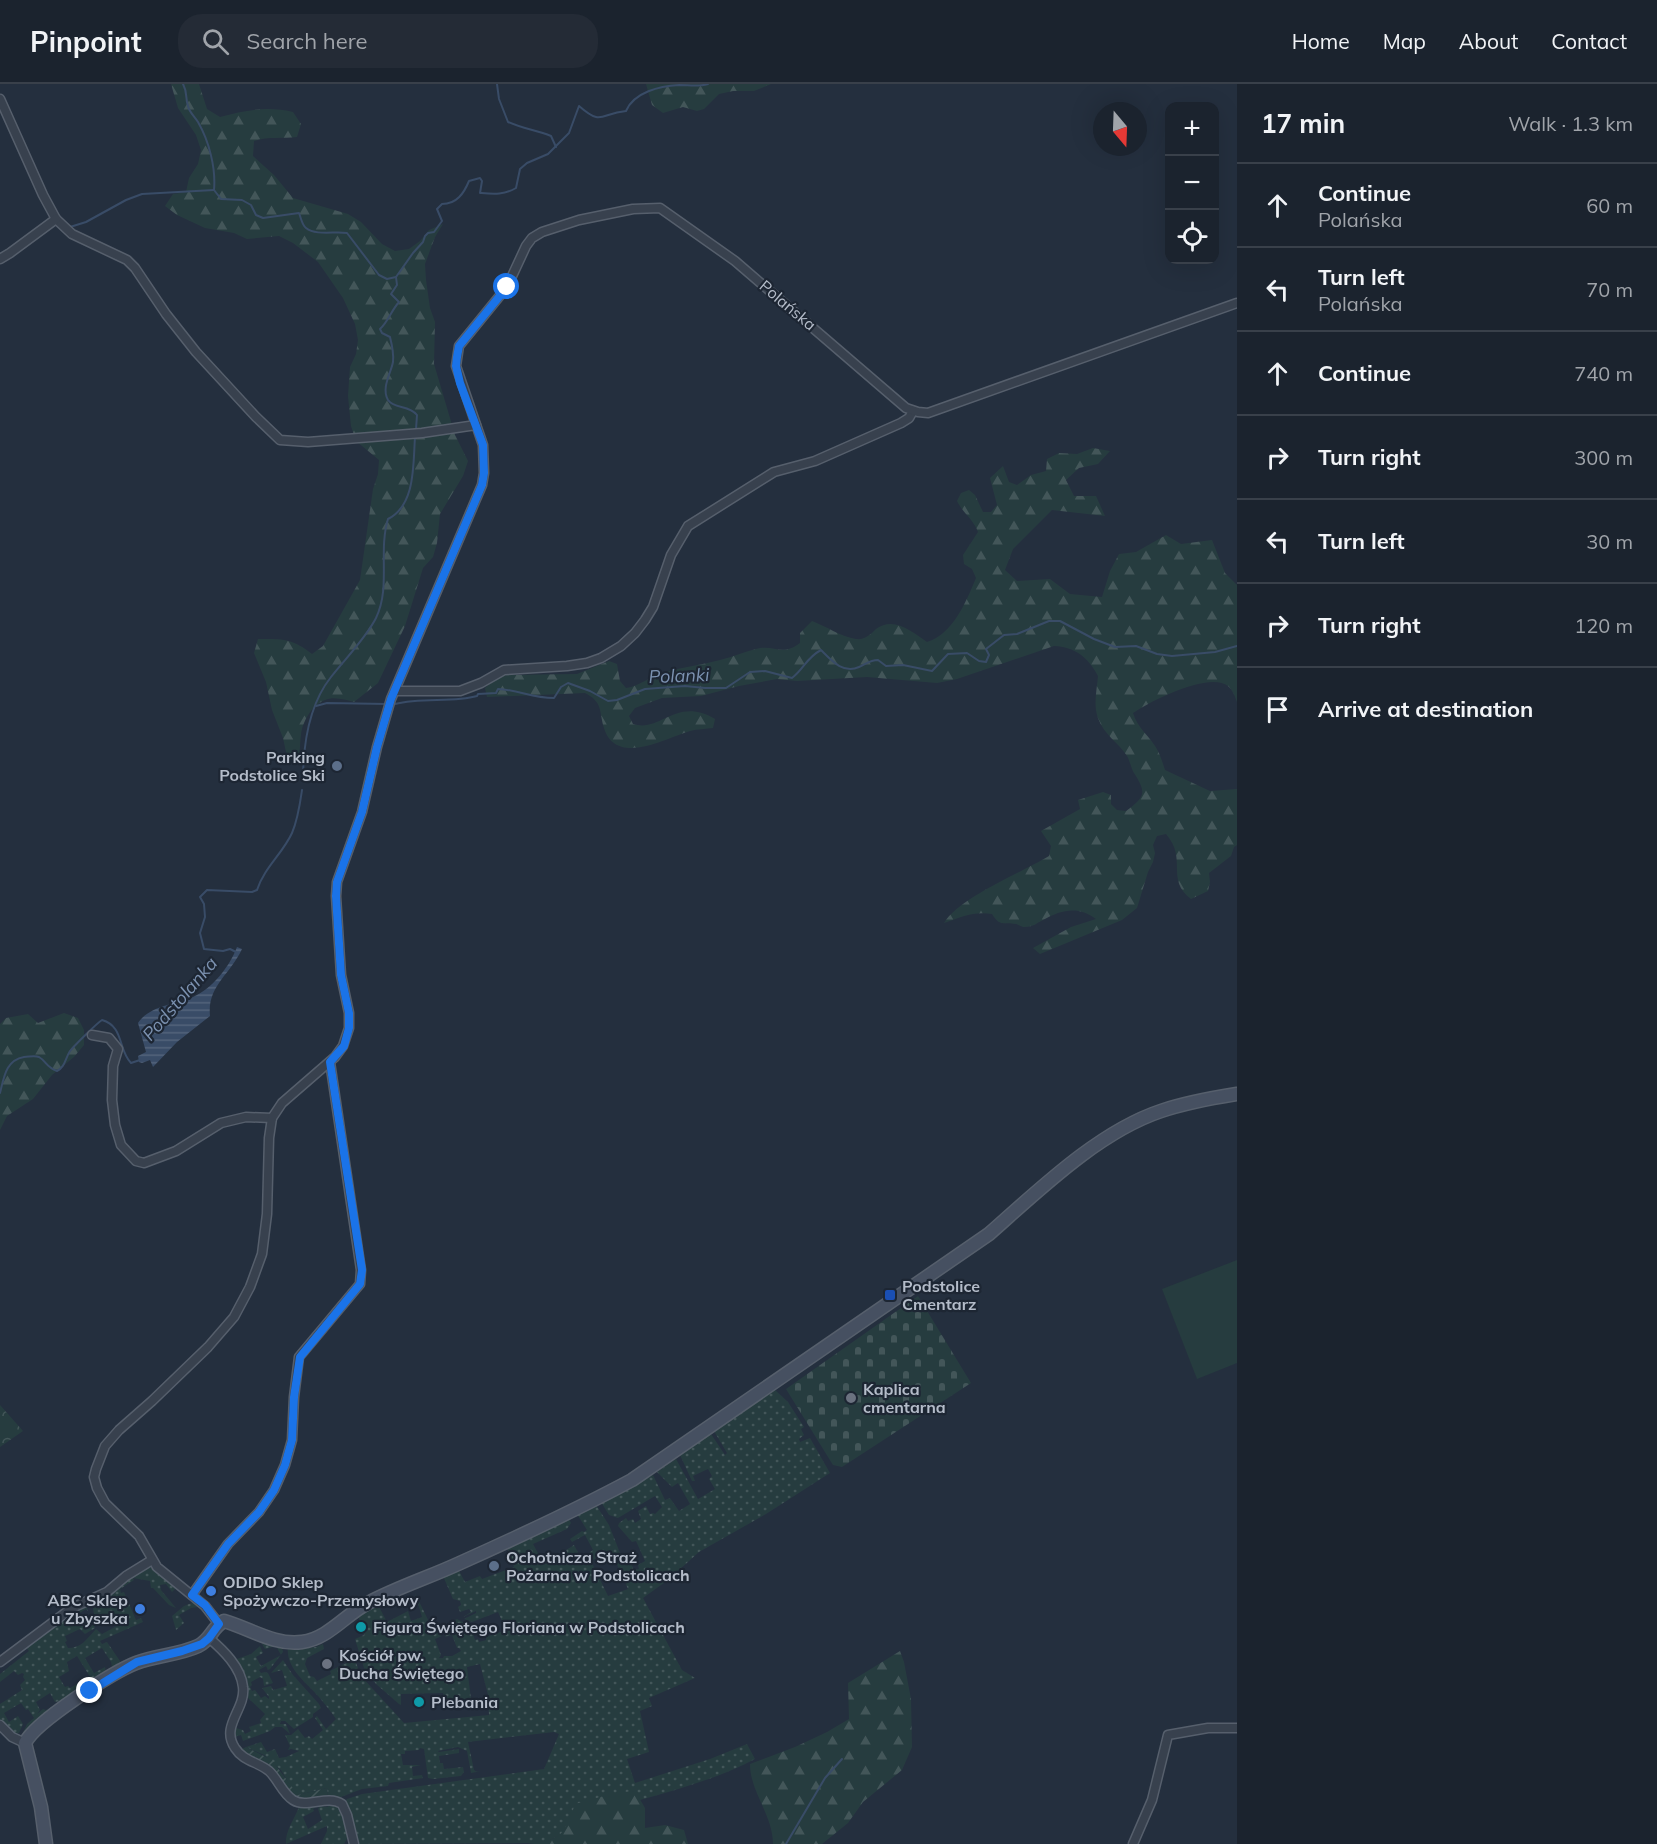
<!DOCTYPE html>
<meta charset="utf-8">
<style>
body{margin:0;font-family:Mulish,sans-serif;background:#242b36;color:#f1f3f6}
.controls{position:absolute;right:18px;top:18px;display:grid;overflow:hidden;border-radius:12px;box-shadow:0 6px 24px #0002}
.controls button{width:54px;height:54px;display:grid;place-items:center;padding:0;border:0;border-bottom:2px solid #39404a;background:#1b232e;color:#f1f3f6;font:30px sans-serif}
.compass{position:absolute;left:1093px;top:18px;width:54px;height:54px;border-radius:50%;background:#1b232e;box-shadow:0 6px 24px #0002;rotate:161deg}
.stop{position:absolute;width:18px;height:18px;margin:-14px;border:4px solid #1a73e8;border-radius:50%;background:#fff}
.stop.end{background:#1a73e8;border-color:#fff;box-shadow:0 2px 6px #0008}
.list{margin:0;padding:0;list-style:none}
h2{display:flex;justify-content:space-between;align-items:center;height:78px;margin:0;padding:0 24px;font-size:26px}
h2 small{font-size:20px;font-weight:400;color:#a0a4aa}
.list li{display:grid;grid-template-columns:39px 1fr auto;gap:18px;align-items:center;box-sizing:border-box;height:84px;padding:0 24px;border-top:2px solid #39404a}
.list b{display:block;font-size:22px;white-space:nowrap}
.list p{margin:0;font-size:20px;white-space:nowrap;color:#a0a4aa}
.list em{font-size:20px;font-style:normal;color:#a0a4aa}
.icon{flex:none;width:33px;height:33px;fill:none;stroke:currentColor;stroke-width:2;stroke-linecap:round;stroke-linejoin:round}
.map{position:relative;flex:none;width:1237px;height:1760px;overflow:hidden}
header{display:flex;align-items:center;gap:36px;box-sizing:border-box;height:84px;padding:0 30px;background:#1b232e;border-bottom:2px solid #39404a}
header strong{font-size:28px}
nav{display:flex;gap:33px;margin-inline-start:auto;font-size:21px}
.search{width:420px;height:54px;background:#242b36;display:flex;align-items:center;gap:15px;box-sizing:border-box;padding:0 21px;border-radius:24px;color:#a0a4aa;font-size:22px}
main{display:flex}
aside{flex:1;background:#1b232e}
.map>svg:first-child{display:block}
.grass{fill:url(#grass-dots);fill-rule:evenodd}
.forest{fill:url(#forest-firs)}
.cemetery{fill:url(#cemetery-stones)}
.park{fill:url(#park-crowns)}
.garden{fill:url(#garden-furrows)}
.pitch{fill:#263c3f}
.water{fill:url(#water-rules)}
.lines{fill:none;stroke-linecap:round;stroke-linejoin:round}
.stream{stroke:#394c67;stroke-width:2}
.street-casing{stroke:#565f6c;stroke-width:11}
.secondary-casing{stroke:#565f6c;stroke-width:15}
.street{stroke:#38414e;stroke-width:8}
.secondary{stroke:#465061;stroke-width:12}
.route{stroke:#1a73e8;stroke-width:8}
.service-dot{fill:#5c6f8a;stroke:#1d2633;stroke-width:2}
.transit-dot{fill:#1a4fb4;stroke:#1d2633;stroke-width:2}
.worship-dot{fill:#6b7280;stroke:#1d2633;stroke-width:2}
.shop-dot{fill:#3f7fe0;stroke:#1d2633;stroke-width:2}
.culture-dot{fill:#0f9aa8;stroke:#1d2633;stroke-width:2}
.labels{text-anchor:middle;stroke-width:4.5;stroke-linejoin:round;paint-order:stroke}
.street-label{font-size:16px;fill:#b4bcc9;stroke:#1d2633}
.poi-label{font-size:16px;font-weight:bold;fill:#b4bcc9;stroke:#1d2633;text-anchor:start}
.water-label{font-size:18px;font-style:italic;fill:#7c92b1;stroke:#1d2633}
</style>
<header>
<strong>Pinpoint</strong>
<div class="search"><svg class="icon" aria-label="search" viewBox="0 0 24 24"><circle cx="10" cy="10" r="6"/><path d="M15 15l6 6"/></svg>Search here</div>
<nav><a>Home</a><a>Map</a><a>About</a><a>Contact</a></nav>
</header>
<main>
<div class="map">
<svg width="1237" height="1760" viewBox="0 0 1237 1760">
<defs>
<pattern id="grass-dots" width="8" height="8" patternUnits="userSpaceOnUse" patternTransform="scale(1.5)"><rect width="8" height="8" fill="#263c3f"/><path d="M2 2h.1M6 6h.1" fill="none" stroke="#435659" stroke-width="1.8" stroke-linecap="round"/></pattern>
<pattern id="forest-firs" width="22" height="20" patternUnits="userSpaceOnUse" patternTransform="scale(1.5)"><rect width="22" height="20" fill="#263c3f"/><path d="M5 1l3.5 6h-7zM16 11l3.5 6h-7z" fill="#435659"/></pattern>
<pattern id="cemetery-stones" width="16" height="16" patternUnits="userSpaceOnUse" patternTransform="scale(1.5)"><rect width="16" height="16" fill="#263c3f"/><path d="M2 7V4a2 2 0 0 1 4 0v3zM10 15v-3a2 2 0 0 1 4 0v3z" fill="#435659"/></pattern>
<pattern id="park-crowns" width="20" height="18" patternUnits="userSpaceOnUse" patternTransform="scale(1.5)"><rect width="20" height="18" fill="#263c3f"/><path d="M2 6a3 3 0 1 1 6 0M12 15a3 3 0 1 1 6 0" fill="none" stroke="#435659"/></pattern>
<pattern id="garden-furrows" width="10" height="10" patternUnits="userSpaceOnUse" patternTransform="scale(1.5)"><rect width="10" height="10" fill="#263c3f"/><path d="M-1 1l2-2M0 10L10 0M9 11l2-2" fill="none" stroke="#435659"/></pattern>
<pattern id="water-rules" width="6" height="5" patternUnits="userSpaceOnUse" patternTransform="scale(1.5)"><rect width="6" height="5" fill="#394c67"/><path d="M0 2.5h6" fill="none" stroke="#53647b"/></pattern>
</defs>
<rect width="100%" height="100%" fill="#242f3e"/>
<!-- grass -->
<g class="grass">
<path d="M774,1305L788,1318L804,1343L801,1345L804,1351L799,1355L800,1358L810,1354L830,1389L766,1430L699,1468L668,1496L643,1514L682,1586L695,1594L649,1614L652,1622L640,1627L649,1668L627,1675L635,1699L710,1675L747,1660L755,1675C719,1694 679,1705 640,1716L634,1707L569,1738L561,1751L543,1759L356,1760L344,1719L347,1715L362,1710L544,1685L559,1650L554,1648L468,1658L474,1686L477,1688L481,1687L471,1689L467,1667L458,1663L438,1667L439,1668L459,1665V1669L439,1672L440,1679H443L444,1685L463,1683L464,1688L461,1692L433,1695L428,1694L424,1665L420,1664L419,1666L405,1667V1670H401L403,1681H421L412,1683L413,1692L422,1691L423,1694L389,1699L388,1702L362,1705L341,1713L328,1714L327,1704L298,1711L294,1708L281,1686L264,1671L246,1663L261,1658L267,1668L275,1665L279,1674L286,1673L299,1667L291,1665L288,1666L290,1662L285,1651H291L298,1645L305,1654L309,1652L312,1655L323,1646L315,1634L317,1632L326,1645L336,1635C331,1628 325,1620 319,1613C306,1598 285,1584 288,1562L294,1566L316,1563L323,1560L324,1565L307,1574L305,1580L310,1592L314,1593L317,1597L331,1590L330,1587L352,1576L350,1570L352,1568L361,1592L404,1639L489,1631L488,1611L480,1580L467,1583L471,1615L444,1616L443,1609L401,1610V1621L399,1620L376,1600L364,1584L355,1555L364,1551L358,1531L378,1521L387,1538L408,1527L411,1537L422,1533L415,1509L431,1542L442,1552L435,1555L441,1571L439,1574H443L444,1572H452L461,1567L459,1564H457L452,1551L445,1553L447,1540L457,1535L470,1542L475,1556L478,1555L479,1558L486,1556V1553L506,1546L498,1528L472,1538L464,1535L476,1529V1527L463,1533L471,1528L469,1525L460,1528L458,1523L461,1521L460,1517L453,1515L443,1492L458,1485L465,1498L480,1492L482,1495L514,1483L507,1463L568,1433L571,1439L567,1445L533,1460L544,1480L574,1461L580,1472L574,1476L578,1480L581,1474L585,1476L587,1474L586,1471L593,1466L585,1451L572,1458L570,1455L582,1447L584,1448L587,1446L577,1430L596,1421L609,1441L622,1474L628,1472L634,1486L639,1485L638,1481L645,1477L636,1457L632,1458L618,1442L619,1439L626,1434L628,1437L633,1435L635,1439L641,1435L638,1427L646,1422L650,1430L653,1429L655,1430L662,1423L655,1412L618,1434L609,1431L601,1418L653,1391L665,1416L670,1414L679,1427L690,1420L678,1399L672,1403L657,1388L676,1375L698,1415L715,1405L709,1395L712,1392L708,1385L693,1392L695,1397H692L680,1371L711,1350L725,1371L727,1369L714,1347ZM608,1468L612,1469L628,1505L608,1512L591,1477Z"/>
<path d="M147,1483L155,1485L177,1503L172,1508L166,1500L160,1501L161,1506L176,1524L169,1521L153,1504H151L150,1497L133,1494L134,1496L120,1505L121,1509L124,1508L136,1536L141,1534L143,1538L100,1557L102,1560L107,1558L120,1577V1580L112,1583L111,1578L102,1564L85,1574L94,1589L105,1583L106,1588L92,1596L77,1572L67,1578L69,1587L59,1593L65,1603L68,1602L70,1604L82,1597L86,1602L66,1616L55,1618L50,1609L36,1618L40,1626L37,1630L43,1625L46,1626L58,1620L23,1649L27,1640L34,1634L28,1625L26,1626L21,1619L4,1629L9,1638L18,1632L23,1640L19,1649L14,1650L0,1638V1620L22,1606L20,1601L25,1596L23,1593L24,1590L22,1589L18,1591L14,1587L0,1598V1590L29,1567L25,1562L54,1543L71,1528L86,1521L88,1527L86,1525L78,1530L86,1545L92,1542L91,1538L93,1537L95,1544L85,1550L80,1545L65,1552L67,1557L65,1558L68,1564C81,1564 86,1556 96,1545L102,1550L124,1538L120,1530L99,1541L94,1530L92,1520C111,1508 128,1494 147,1483Z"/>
<path d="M194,1518L207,1530L198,1523L191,1524L179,1531L184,1539L176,1546L172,1532L184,1522Z"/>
<path d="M266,1557L282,1563L283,1568L270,1585L268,1586L266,1582L259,1586L261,1589L265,1588L268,1589L273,1599L264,1602L263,1595L260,1593L251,1598L252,1601L250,1603L252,1607L255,1606L261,1614L265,1612L269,1615V1613L262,1604L271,1602L273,1606L287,1602L282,1586L271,1589L283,1576L293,1591L319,1620L321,1624L313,1630V1633L294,1645L285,1637H281L280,1640H286L290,1650L282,1643H275L270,1647L243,1657L241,1651L234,1653L232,1643L243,1646L245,1650L251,1647L249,1643L261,1639L260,1636L265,1630L247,1613H245L234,1576L251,1570L260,1562L263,1569L256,1573L261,1582L281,1571L276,1562L265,1565L262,1560Z"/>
<path d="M329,1718L340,1723L349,1751L344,1760H321L327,1747V1742L286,1760C285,1747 294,1736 299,1723L319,1721L313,1725L314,1727L303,1733L308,1745L322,1736L318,1725L320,1722L328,1723Z"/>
</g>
<!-- forest -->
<g class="forest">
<path d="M171,0H199L207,25L220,33C245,26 267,22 293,28L301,40L297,53C282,55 269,52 254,57L253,72L274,91L293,114L348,130L361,138L382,160L395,167L409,165L420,157L429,146L443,140L435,153L425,180L426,196L430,224L435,238L434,280L455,351L468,377L463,392L440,430L437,459L433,473L423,484L405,542L378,599L354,618C346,616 334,612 325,616C312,621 302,638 301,651C299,665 302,665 295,679L286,668L283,654L272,626L266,598L254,569L258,555C282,555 292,554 312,570L323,562L360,496L373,405L378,390L379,376L356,357L351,342L348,312L350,283L356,270L358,256L355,240L343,214L318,178L293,159L279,152L247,155L234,149L205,144L177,131L165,122L173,110L186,108L189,94L198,80L201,66L196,51L178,24Z"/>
<path d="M646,0H771L754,7H733L719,10L704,25L697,27L683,23L663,29L652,21Z"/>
<path d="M1093,364L1110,367L1098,380L1079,384L1066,396L1074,412H1096L1105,432L1052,426L1013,465L1005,486L1017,497L1050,495L1070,510L1102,513L1110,487L1119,470L1136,468L1166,451L1181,460L1212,456L1225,489L1237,501V618C1235,613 1233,606 1228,602C1210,587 1150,617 1133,629C1137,644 1151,653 1158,667C1161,673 1163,680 1165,686L1210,707L1237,705V761L1234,763L1231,772L1209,789L1210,798L1208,807L1191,815C1165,795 1188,775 1166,750L1157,752L1153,761L1155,769L1153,778L1148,788L1137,824L1122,836L1040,870L1033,864L1071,843L1096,835C1079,822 1062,825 1043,836C1037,839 1033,843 1025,843C1021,843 1020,841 1016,840C1003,838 1000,843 992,830C974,827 961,833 944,839C960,813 1021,789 1049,772L1051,762L1041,747L1080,725L1078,716L1103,708L1111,711V720L1117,726L1126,727C1145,713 1147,709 1134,689C1131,684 1130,677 1127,672C1118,658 1104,651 1098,634C1093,621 1097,605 1098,592C1088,573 1075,563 1054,562L957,595L937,599L867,593L797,597L777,595L739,602L701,612L662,614L635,624L629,632L633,640C661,649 676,612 715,635L713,644C706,645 697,645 690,647C666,654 616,683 604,644C599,627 603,618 585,609L487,613L485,604L499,592L507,591L577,590L609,577L617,580L620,597L626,604C640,602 651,592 665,588C683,583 702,581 720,576C732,573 744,568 756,565C774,560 782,573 800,559V549L812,537C826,542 841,553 856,555C865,556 870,551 876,545C894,532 912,548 927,558C953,550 966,518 976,494L972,485L964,480L963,471L978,448C973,435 963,429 957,417L961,409L969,406L975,411L983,428H991L997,421L990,394L1003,382L1009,398L1017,401L1031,391L1046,387L1047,375L1059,369L1077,370Z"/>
<path d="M64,929L78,934L84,946V961L74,973L52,991L33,1015L7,1032L0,1046V1078V940L6,934L28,930L38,939Z"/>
<path d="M900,1567L904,1578L911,1615L912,1663L902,1686L863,1718L848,1739L822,1760H773C773,1731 750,1708 750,1680L795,1663L827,1648L849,1635L848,1599Z"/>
<path d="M635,1707L645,1724V1744L665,1741L684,1746L688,1760H527C560,1756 564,1753 575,1720L615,1709Z"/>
</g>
<!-- cemetery -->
<path class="cemetery" d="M918,1212L971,1299L842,1383L833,1381L786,1305Z"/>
<!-- park -->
<path class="park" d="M0,1321L23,1347L0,1363Z"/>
<!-- garden -->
<path class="garden" d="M246,1663L272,1676L298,1711L327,1704L328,1714L297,1716L240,1666Z"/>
<!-- pitch -->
<path class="pitch" d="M1237,1176V1279L1197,1295L1162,1205Z"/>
<!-- water -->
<path class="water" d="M237,863L242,865C230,891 207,902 210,932L177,958L153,983L150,976L142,979L139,978L138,972L146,968L138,939C149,922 176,920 193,913C212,905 230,882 237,863Z"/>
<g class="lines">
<!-- stream -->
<g class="stream">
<path d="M183,0C188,9 185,14 188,22C189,28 195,33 198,38C209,57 216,84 214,106L221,115L242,116L251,121L256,131L263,134L299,129C301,134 302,141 306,144C316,152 335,147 347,149L379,191L387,195L396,193"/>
<path d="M497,0L499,15L508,38C523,45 537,46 551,52L556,63"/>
<path d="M70,143L86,138L126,116L142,110L214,106"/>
<path d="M396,193L413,169L423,158L425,152L428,149L434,148L442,137L437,125L442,120C457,120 464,109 469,97L480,94L482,97L480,109C494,110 504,111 516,104L520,85L527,79L548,70L569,49L579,22C603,43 600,29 626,27C634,8 660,2 679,1C689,1 698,3 708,0"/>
<path d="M396,193L397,201L391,210L399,218C391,227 388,238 380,245L382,249L390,253C392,261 394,270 393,278C391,289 381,304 388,316C394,325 409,321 417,331L416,345"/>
<path d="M395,620C422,613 453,619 477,612L478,610L496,609L498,605C520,606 531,614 554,614L561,603L568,599L590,607L608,617L617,616L645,605L685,602L705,604H726L750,588L765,587L792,594C804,585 806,574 821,566C832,577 843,590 859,583C866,580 870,576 878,576L886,582L903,581L932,587L948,570L967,569L979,577L986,578L989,571L986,565L1004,551L1017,550L1049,537H1060L1094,555L1115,563L1136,562L1157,570L1172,572L1215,568L1237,562"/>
<path d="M316,622L327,619L387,620"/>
<path d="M303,697C303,661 308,622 331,593C345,575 366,554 376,534C391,503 378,468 388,435C416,421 413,380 415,353"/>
<path d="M236,868L230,865L223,867L204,865L200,849L205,833L204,820L200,813L207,806L252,808L257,806C264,784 283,769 292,749C298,735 300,720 302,706"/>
<path d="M0,1009C4,993 6,976 24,973C29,973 34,971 39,973C46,977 46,983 57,987C65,983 65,975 70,967C74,962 97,939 102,936C124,942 118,966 131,979L140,976"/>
<path d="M786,1760L825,1694L842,1675"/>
</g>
<defs>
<g id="street">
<path d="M0,15L43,111L56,135L72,150L127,176L135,184L166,230L196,268L256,333L280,356L308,358L422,349L476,341"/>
<path d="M0,175L10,169L56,135"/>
<path d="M395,607H460L481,599L504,586L567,582L587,579L601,574L621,562L635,549L645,536L653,523L671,471L688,442L774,388L815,377L901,339L909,334L913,327"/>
<path d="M92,951L109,954L118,965L113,982L112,1016L115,1041L121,1061L136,1077L144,1079L176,1067L221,1039L246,1033L272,1034"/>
<path d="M192,1511L228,1460L259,1428L274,1406L285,1381L292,1356L294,1313L299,1273L360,1200L361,1186L330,978"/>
<path d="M219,1540L205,1522L157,1483L139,1452L105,1419L97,1404L94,1393L96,1385L105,1362L119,1346L152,1317L208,1263L234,1233L250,1203L262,1170L267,1130L269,1054L272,1034L282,1019L335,973L343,962L349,944V929L341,891L336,812L337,798L362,728L377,663L391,615L482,401L484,389L483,361L456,282L459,262L507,203L526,162L532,154L542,148L579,136L633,125L660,124L735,177L906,324L918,328L928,329L1237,219"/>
<path d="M209,1554C223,1566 241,1583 243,1603C246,1625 220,1642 235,1664C243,1677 258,1678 269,1687C278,1695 282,1709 293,1716C307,1725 327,1710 342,1720L347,1731L354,1760"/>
<path d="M0,1578L72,1524L107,1508L126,1492L152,1476"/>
<path d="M0,1641L12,1653L25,1659"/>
<path d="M1133,1760L1152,1716L1168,1651L1208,1644H1237"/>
</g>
<path id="secondary" d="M46,1760L41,1723L25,1659C35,1638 113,1588 136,1579C156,1571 179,1571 198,1562C211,1556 212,1543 224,1537C249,1544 275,1562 302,1558C328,1555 346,1530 368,1519C398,1503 430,1493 460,1479C518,1453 576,1426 632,1396L989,1150C1038,1107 1098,1048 1161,1027C1185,1019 1212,1014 1237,1010"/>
</defs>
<!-- street casing -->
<use href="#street" class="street-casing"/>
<!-- secondary casing -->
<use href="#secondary" class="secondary-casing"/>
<!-- street -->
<use href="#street" class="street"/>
<!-- secondary -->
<use href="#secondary" class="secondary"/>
</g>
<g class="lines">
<!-- route -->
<path class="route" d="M90,1607L137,1578L182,1567L202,1560L209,1554L219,1540L205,1521L192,1511L228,1460L259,1428L274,1406L285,1381L292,1356L294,1313L300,1273L360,1200L362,1186L330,978L344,962L349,944V929L341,891L336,812L337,798L362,728L377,663L391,615L482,401L484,389L483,361L460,299L456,282L457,273L459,262L507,203"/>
</g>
<!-- markers -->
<g class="service-dot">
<circle cx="337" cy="682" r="6"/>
<circle cx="494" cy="1482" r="6"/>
</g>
<rect class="transit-dot" x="884" y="1205" width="12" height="12" rx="3"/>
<g class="worship-dot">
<circle cx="851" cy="1314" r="6"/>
<circle cx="327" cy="1580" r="6"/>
</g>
<g class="shop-dot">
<circle cx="211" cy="1507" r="6"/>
<circle cx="140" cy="1525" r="6"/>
</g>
<g class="culture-dot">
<circle cx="361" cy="1543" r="6"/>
<circle cx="419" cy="1618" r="6"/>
</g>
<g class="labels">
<!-- street labels -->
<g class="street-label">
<text transform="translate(788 221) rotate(40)" y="6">Polańska</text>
</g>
<!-- poi labels -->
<g class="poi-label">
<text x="325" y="679" text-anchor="end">Parking<tspan x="325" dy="18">Podstolice Ski</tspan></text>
<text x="902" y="1208">Podstolice<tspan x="902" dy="18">Cmentarz</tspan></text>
<text x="863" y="1311">Kaplica<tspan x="863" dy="18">cmentarna</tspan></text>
<text x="506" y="1479">Ochotnicza Straż<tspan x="506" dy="18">Pożarna w Podstolicach</tspan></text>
<text x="223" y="1504">ODIDO Sklep<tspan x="223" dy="18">Spożywczo-Przemysłowy</tspan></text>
<text x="128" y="1522" text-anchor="end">ABC Sklep<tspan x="128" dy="18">u Zbyszka</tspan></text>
<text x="373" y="1549">Figura Świętego Floriana w Podstolicach</text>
<text x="339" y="1577">Kościół pw.<tspan x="339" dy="18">Ducha Świętego</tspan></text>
<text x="431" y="1624">Plebania</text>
</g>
<!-- water labels -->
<g class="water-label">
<text transform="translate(679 592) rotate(-2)" y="6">Polanki</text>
<text transform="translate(180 915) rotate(-49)" y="6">Podstolanka</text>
</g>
</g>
</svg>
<div class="controls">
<button>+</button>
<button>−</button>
<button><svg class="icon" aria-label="locate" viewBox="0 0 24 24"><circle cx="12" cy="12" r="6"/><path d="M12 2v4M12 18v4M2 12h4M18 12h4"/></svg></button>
</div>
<svg class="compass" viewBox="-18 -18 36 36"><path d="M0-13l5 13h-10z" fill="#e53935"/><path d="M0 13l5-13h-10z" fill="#a0a4aa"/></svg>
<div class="stop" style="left:507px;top:203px"></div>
<div class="stop end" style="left:90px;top:1607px"></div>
</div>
<aside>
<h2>17 min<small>Walk · 1.3 km</small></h2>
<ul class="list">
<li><svg class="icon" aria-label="ahead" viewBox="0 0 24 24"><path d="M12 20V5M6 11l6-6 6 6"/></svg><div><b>Continue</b><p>Polańska</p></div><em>60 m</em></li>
<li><svg class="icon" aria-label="left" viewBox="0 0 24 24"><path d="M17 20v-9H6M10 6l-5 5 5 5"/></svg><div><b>Turn left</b><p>Polańska</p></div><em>70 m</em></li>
<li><svg class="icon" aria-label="ahead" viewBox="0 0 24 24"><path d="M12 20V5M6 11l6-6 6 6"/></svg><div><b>Continue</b></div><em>740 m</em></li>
<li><svg class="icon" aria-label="right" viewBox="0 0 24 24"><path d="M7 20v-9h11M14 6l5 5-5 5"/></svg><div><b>Turn right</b></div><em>300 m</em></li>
<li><svg class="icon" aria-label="left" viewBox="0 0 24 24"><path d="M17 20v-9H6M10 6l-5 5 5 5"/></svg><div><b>Turn left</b></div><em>30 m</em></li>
<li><svg class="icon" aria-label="right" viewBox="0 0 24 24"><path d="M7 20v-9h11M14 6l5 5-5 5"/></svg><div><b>Turn right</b></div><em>120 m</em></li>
<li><svg class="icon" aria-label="arrive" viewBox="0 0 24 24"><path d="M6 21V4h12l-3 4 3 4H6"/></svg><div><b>Arrive at destination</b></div></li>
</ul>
</aside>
</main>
